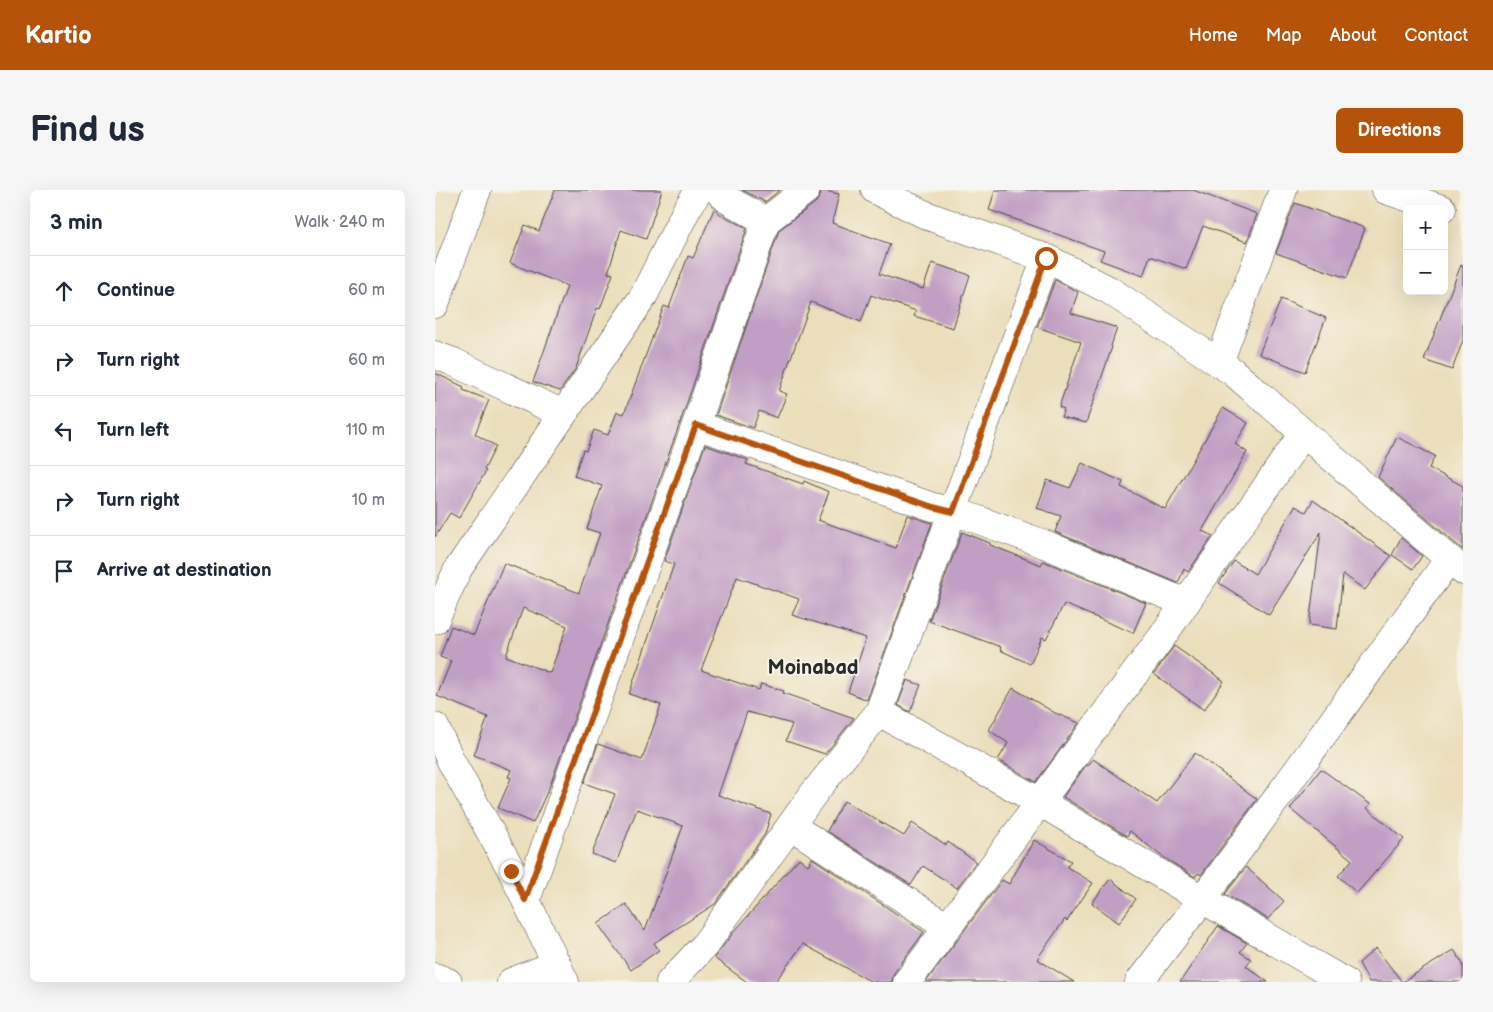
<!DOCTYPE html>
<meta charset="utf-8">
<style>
body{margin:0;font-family:"Balsamiq Sans",sans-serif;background:#f6f6f7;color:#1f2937}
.controls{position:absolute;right:15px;top:15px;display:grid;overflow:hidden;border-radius:8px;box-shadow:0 5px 20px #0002}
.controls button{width:45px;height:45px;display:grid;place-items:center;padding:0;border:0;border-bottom:1px solid #e0e1e3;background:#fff;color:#1f2937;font:25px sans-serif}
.stop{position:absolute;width:15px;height:15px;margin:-11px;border:4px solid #b45309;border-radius:50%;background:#fff}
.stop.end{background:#b45309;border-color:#fff;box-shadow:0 1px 5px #0008}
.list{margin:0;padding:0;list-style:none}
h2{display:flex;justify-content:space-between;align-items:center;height:65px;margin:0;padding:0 20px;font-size:21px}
h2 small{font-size:16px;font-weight:400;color:#747a83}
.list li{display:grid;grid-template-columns:32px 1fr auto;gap:15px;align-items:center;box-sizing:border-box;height:70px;padding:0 20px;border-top:1px solid #e0e1e3}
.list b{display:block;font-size:19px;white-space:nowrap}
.list em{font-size:16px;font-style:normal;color:#747a83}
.icon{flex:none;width:28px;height:28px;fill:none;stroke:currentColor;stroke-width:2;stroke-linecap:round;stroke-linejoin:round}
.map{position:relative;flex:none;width:1028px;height:792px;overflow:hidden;border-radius:8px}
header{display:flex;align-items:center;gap:30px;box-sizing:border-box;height:70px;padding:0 25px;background:#b45309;color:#fff}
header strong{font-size:24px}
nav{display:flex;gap:28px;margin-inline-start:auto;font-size:18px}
.intro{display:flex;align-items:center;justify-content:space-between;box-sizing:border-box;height:120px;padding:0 30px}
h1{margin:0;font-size:35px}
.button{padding:12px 22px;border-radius:8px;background:#b45309;color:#fff;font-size:18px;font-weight:700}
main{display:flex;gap:30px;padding:0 30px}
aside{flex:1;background:#fff;border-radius:8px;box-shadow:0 5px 20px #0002}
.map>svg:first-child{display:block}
.building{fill:#c19fc4;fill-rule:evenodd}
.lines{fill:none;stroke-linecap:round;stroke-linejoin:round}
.minor-casing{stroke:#484641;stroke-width:29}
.tertiary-casing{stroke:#484641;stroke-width:29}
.minor{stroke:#fff;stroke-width:28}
.tertiary{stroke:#fff;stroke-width:28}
.route{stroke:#b45309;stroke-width:6}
.labels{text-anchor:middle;stroke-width:4;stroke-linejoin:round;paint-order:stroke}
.quarter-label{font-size:20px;font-weight:bold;fill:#2b2b2b;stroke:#f7f3e8}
</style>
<header>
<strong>Kartio</strong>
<nav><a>Home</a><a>Map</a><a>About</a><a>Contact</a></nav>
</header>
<div class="intro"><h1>Find us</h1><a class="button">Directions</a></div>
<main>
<aside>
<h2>3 min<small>Walk · 240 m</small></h2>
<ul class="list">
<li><svg class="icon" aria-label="ahead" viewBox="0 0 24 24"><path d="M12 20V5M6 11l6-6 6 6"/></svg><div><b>Continue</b></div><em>60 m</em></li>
<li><svg class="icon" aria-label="right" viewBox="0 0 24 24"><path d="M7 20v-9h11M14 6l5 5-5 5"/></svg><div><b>Turn right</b></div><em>60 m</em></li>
<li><svg class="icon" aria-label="left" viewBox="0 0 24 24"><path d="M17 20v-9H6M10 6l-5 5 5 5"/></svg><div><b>Turn left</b></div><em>110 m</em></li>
<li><svg class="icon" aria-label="right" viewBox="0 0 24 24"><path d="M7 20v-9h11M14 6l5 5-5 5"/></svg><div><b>Turn right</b></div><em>10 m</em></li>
<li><svg class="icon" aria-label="arrive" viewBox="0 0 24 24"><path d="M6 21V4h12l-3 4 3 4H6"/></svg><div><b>Arrive at destination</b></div></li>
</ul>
</aside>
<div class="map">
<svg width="1028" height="792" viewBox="0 0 1028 792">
<rect width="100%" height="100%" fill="#f7f3e8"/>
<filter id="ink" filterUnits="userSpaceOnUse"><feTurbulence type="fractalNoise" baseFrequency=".02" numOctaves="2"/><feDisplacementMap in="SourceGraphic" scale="10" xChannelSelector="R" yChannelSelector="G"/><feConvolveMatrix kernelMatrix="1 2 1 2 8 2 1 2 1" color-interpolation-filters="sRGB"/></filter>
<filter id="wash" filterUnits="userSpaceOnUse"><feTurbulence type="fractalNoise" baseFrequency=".0096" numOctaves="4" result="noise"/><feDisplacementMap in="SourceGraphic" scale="20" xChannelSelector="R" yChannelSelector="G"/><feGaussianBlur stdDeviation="1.12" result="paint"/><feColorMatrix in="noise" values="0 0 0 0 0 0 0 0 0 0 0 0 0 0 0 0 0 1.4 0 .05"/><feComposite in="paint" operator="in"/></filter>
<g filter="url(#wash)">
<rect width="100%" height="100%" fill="#ebdebb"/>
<g id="blocks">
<!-- building -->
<g class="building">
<path d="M120,0H227L211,49L186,40L173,83L178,84L165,119L162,118L141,178L125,201L98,192L132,96L75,73L90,35L104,41Z"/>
<path d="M307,0H345L330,12Z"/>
<path d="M386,0L404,4L397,33L455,54L444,84L488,99L497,73L535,85L518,138L479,126L481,121L436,105L426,132L376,112L344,201L352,204L342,228L324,221L318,238L281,225L344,40L381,12L385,6Z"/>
<path d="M560,0H758L822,24L812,52L768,36L751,79L715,66L708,86L665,70L669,61L554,20Z"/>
<path d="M860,13L930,38L912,88L841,63Z"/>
<path d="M279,19L285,24L312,38L246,230L116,593L98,633L63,618L76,588L73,587L76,580L39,565L53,527L2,506L16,471L5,467L16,436L39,445L69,373L144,403L165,343L152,339L167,296L139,286L148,260L151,261L159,240L173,245L182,222L189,224L229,116L234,118L253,66L258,68ZM88,418L132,436L115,483L71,466Z"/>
<path d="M1026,75H1028V150L1017,180L989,170Z"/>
<path d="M620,90L643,102L636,123L682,138L676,156L677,157L651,233L626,227L629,219L624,217L646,152L602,137Z"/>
<path d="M846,109L891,128L870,182L824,164Z"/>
<path d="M0,183L29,197L28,200L54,210L40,244L61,256L49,280L51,281L24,328L15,323L0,347Z"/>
<path d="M788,218L813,233L800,254L812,262L767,341L778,346L753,382L749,379L743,393L620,342L626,326L602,318L612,290L635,298L647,273L688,292L686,297L730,319Z"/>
<path d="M962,247L1000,266L994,278L1028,296V360L943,287Z"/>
<path d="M270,255L313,270L311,274L368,294L369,291L394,302L383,330L461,358L472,325L497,333L432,510L413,502L431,448L357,425L364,409L302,387L266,480L324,500L326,494L349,501L348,503L419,528L390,564L351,551L357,534L312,522L283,605L336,624L330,644L280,714L219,753L224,760L196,780L163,734L191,714L210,741L248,636L202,619L181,673L157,664L180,604L149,593L163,554L207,570L226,515L194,504L239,374L229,371Z"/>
<path d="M878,310L956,366L930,400L908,384L902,439L874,435L886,342L834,425L784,393L799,371L820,384L860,316L871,322Z"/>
<path d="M527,342L555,353V355L606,375L608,371L711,413L698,443L629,414L611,449L607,447L595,474L565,460L566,457L494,431Z"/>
<path d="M966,348L987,366L978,379L957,365Z"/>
<path d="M739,456L789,491L769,520L719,484Z"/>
<path d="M472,490L486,495L475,522L463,515Z"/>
<path d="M578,498L620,523L644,533L601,592L563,570L573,553L554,540Z"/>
<path d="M760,563L822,609L766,685L763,683L760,687L725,665L695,641L692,646L628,607L651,575L653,576L658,569L722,613Z"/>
<path d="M886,579L935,614L932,618L969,649L922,703L903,686L917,670L855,619Z"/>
<path d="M409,611L469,646L477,633L511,655L513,652L541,672L522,698L488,676L476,695L392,641Z"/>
<path d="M599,650L636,671L632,677L658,693L632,731L630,729L602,769L639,792H491L567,690L574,694Z"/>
<path d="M364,668L373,675L377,668L489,742L459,783L457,792H437L368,754L340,792H312L279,768L298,743Z"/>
<path d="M811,677L849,711L833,729L790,704Z"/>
<path d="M675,689L701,709L684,733L657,713Z"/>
<path d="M783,736L812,753L805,762L816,769L811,776L833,792H745Z"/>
<path d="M941,758L967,792L1019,760L1028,774V792H934L924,773Z"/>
</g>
</g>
</g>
<g filter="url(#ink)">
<use href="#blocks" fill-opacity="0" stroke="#484641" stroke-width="1"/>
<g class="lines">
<defs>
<g id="minor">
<path d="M282,0L293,10L331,31"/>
<path d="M440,0L493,26L611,68L674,100L798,182L1028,381"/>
<path d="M951,0L1007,19"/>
<path d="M0,114L42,0"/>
<path d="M0,165L16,171L128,224"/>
<path d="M784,173L848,0"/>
<path d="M261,235L498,317L519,321L609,354L751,413"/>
<path d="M444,522L605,612L767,709L910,792"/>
<path d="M356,636L512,737"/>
<path d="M91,710L261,235L331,31L371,0"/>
<path d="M0,787L13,792"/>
<path d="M76,792L122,774"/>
<path d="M235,792L269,756L379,603L444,522L611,68"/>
<path d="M472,792L729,444L868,244"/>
<path d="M704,792C811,654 912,512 1014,369"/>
</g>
<g id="tertiary">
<path d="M0,430L23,379L208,107L252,19L264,0"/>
<path d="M0,537L17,573L77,681L130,792"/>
</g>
</defs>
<!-- minor casing -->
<use href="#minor" class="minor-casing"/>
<!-- tertiary casing -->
<use href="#tertiary" class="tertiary-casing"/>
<!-- minor -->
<use href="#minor" class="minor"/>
<!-- tertiary -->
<use href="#tertiary" class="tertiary"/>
</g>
</g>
<g class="lines" filter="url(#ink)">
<!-- route -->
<path class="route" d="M76,681L90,710L261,235L498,317L518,322L611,68"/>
</g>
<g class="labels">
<!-- quarter labels -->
<g class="quarter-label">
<text x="378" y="484">Moinabad</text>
</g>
</g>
</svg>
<div class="controls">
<button>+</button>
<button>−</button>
</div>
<div class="stop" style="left:611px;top:68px"></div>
<div class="stop end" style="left:76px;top:681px"></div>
</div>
</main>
